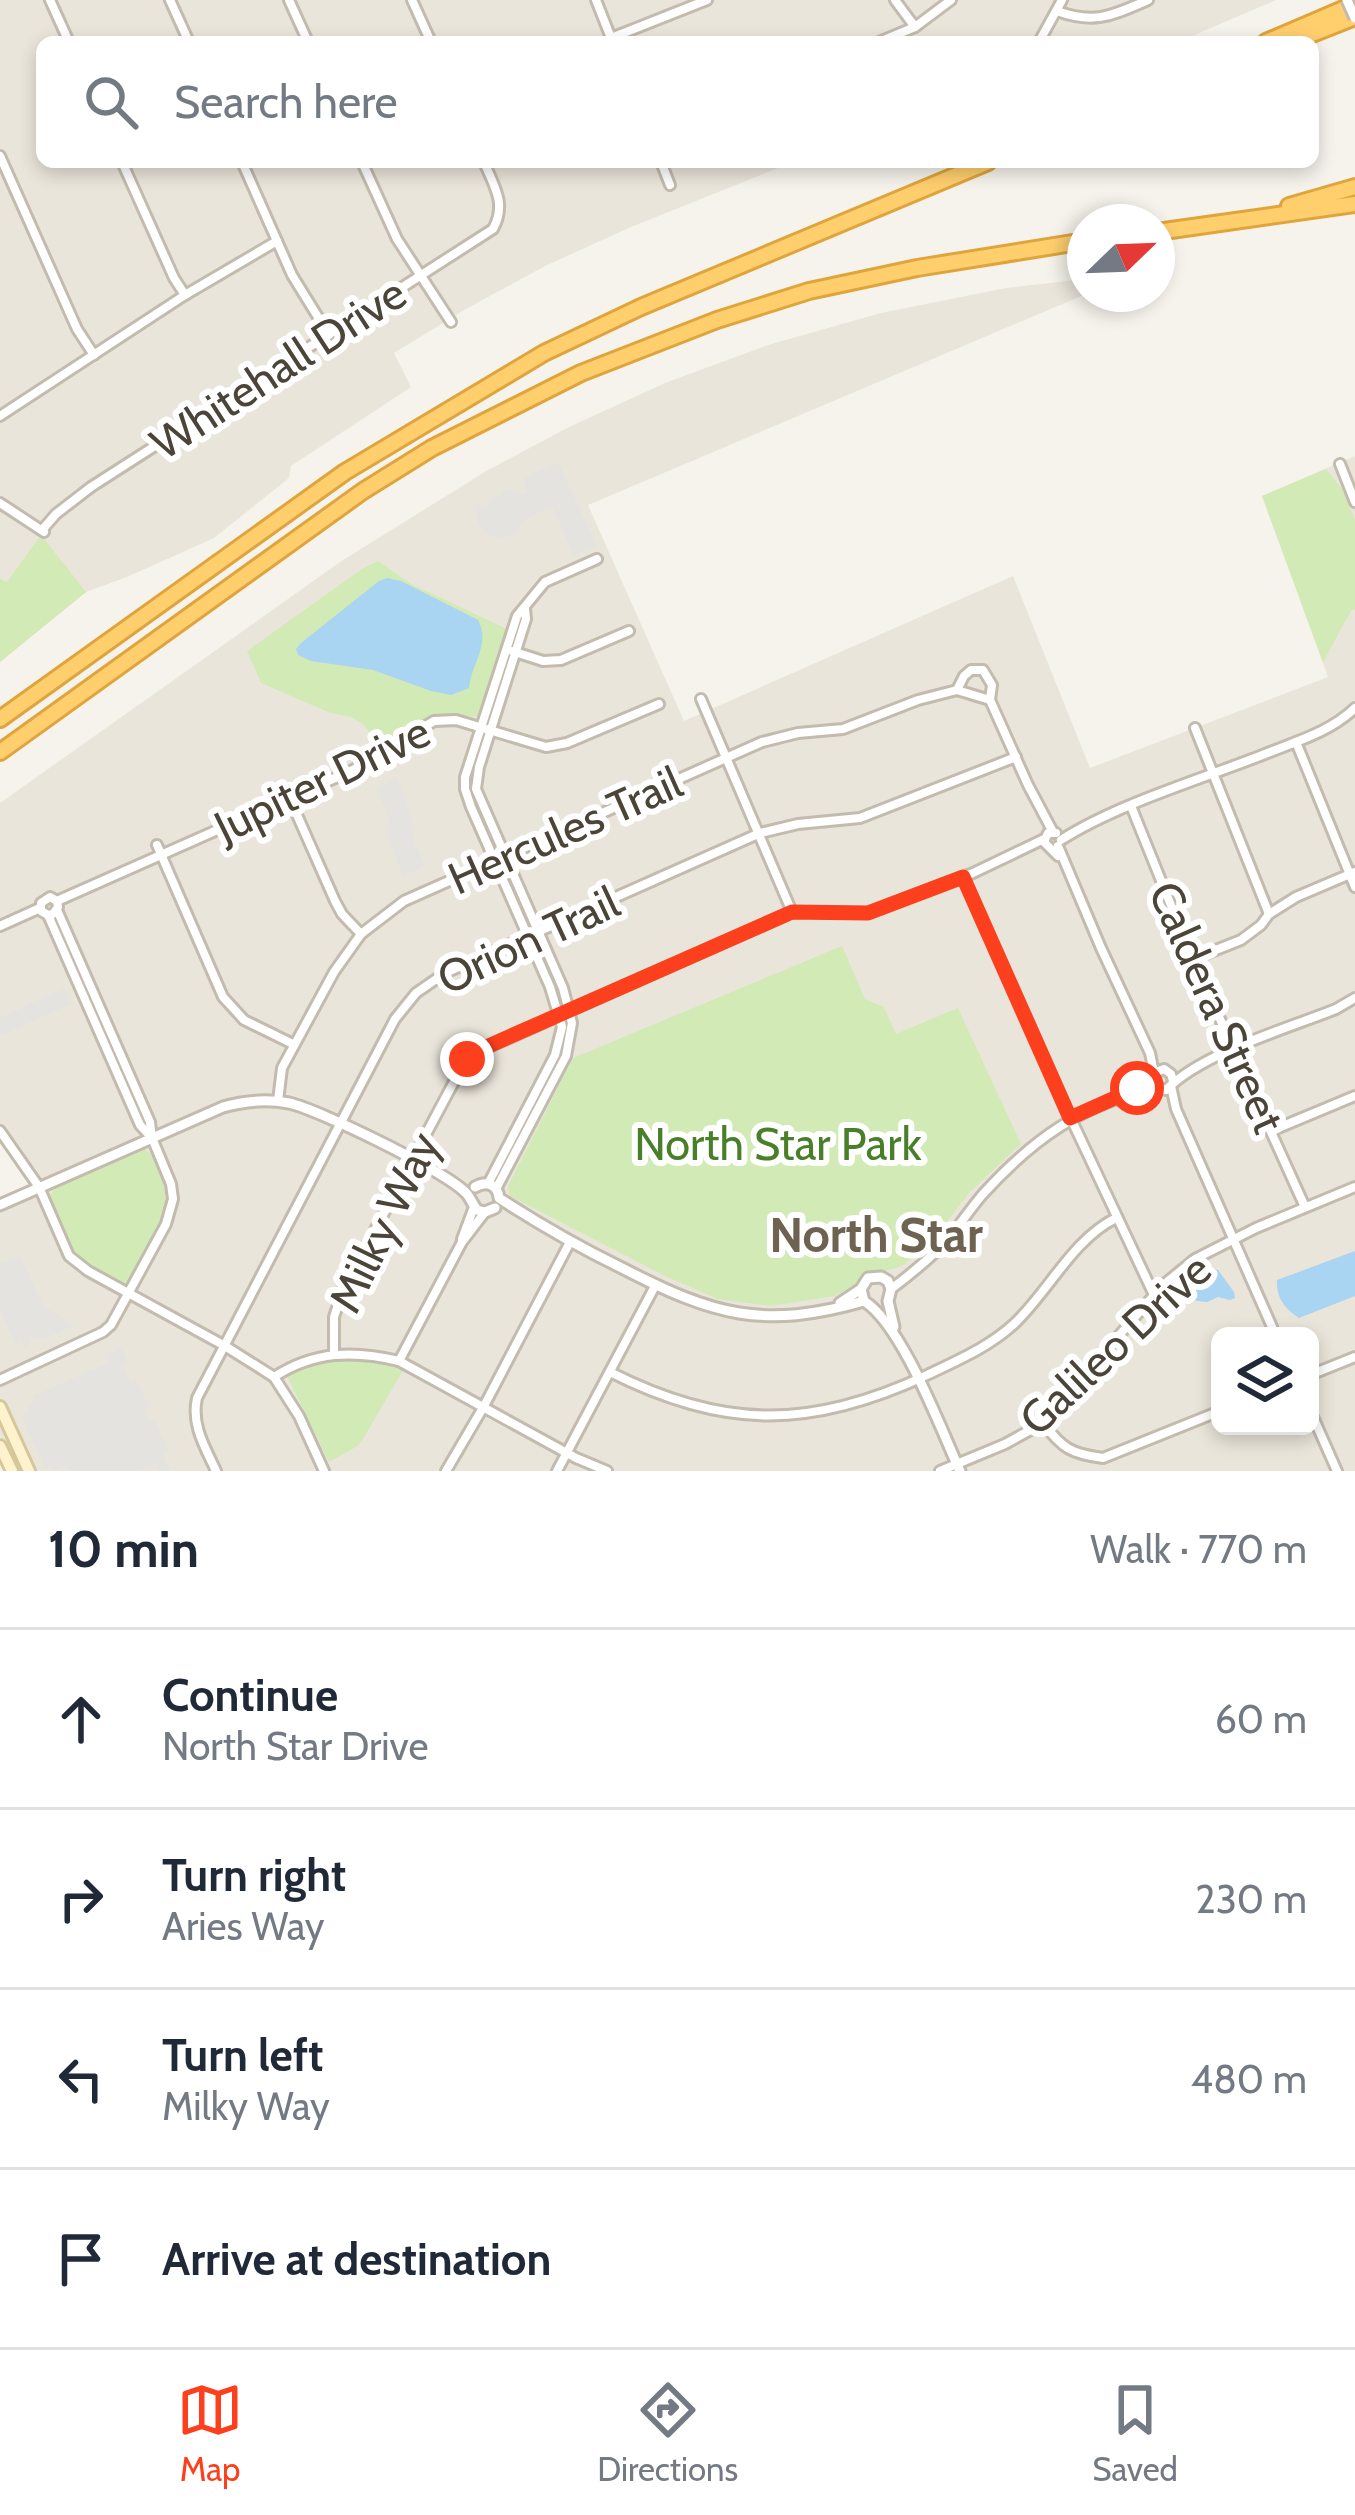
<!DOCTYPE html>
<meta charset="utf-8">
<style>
body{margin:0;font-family:Cabin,sans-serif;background:#f6f6f7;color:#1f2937}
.controls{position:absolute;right:36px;bottom:36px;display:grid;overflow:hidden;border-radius:18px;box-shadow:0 6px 18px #0003}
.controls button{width:108px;height:108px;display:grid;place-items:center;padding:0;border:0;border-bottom:3px solid #e0e1e3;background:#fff;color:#1f2937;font:60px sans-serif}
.compass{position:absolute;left:1067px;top:204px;width:108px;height:108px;border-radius:50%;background:#fff;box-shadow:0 6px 18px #0003;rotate:67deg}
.stop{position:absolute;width:36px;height:36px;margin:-27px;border:9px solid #fc3f1d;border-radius:50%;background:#fff}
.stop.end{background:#fc3f1d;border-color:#fff;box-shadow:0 3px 12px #0008}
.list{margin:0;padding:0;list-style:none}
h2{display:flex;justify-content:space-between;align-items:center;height:156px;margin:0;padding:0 48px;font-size:51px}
h2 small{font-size:39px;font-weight:400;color:#747a83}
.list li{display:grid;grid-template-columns:78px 1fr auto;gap:36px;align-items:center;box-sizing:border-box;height:180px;padding:0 48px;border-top:3px solid #e0e1e3}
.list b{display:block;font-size:45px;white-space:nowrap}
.list p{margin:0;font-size:39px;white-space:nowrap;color:#747a83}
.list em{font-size:39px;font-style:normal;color:#747a83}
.icon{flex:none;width:66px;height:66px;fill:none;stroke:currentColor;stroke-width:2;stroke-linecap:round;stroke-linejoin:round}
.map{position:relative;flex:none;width:1355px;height:1471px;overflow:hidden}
.search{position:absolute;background:#fff;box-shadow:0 6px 18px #0003;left:36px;right:36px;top:36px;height:132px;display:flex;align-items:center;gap:30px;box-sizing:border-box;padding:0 42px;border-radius:18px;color:#747a83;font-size:45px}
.sheet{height:876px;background:#fff}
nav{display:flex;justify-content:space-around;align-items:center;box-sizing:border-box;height:168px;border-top:3px solid #e0e1e3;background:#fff;font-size:33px;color:#747a83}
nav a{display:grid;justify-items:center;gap:6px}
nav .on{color:#fc3f1d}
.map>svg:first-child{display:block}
.residential{fill:#eae5da;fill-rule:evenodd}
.green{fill:#d2eab5}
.parking{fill:#e5e3e0}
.water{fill:#a9d4f2}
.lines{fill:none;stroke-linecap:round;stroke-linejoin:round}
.minor-casing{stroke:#c2bbae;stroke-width:14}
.tertiary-casing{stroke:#c2bbae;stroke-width:15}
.secondary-casing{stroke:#d6c79b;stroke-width:16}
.motorway-casing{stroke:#e0a43c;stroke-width:20}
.minor{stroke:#fff;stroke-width:8}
.tertiary{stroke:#fff;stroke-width:9}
.secondary{stroke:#fff3cd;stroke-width:10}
.motorway{stroke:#ffcf6e;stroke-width:14}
.tertiary-bridge-casing{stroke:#c2bbae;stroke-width:15;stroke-linecap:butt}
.tertiary-bridge{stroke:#fff;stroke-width:9}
.route{stroke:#fc3f1d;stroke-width:15}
.labels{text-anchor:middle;stroke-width:12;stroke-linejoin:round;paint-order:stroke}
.street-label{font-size:45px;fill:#4b4439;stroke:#fff}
.park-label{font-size:45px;fill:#4a7f2a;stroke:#fff}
.neighbourhood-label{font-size:48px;font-weight:bold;fill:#6e6250;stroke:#fff}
</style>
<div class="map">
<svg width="1355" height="1471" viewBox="0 0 1355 1471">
<rect width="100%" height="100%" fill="#f6f3ec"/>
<!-- residential -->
<g class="residential">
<path d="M0,0H1276L1178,42H42V162H793L631,227L545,266L466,309L394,353L411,387L291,466L289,478L214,538L127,577L86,592L0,662Z"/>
<path d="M1085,279L1086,294L588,505L684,721L1013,576L1090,768L1328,677L1262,496L1355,456V1471H14L0,1436V1205L38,1186L0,1131V803L343,560L488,470L569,427L665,383L768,345L881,313L1006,288ZM1220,1336H1310V1426H1220Z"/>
</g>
<!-- green -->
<g class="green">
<path d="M1326,469L1343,490L1355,520V610L1352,609L1323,662L1262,496Z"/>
<path d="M41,535L86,592L0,662V579L7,582Z"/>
<path d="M378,561L411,584L507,629L480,714L475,717C431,708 416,723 382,747L363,724L351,717L328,712L261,683L247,651L362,569Z"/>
<path d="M842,946L865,999L884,1007L896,1034L958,1008L1021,1144L969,1193L927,1248L902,1266L868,1276L835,1296L771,1306L718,1299L665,1276L510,1196L508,1186L573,1058Z"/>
<path d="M144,1149C154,1155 155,1160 160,1171C177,1213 151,1242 131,1278L125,1283C73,1262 72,1252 51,1203L50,1195L56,1187Z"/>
<path d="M354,1359L404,1369L363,1439L356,1447L329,1462L288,1378L290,1373L331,1361Z"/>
</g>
<!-- parking -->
<g class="parking">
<path d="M558,462L597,546L574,555L552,507L527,518L515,534L498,539L485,533L477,520L476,505L484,506L491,498L501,495L503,489L521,494L527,492L523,478Z"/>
<path d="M396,777L409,809L413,839L425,866L403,876L387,833L389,818L377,789Z"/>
<path d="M64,988L71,1004L0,1036V1018Z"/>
<path d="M19,1256L43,1306L74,1326L42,1339L29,1337L32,1343L24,1347L21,1341L15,1343L0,1309V1264Z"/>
<path d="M121,1348L127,1361L122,1364L130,1382L136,1380L149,1407L144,1410L149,1422L154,1420L169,1451L162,1454L170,1471H159L155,1464L138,1471H69L66,1466L53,1471L50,1466L45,1468L21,1415L27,1412L28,1405L35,1401L33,1396L110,1362L107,1354Z"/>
</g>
<!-- water -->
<g class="water">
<path d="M387,578L401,581L478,620C491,644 471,664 469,688L451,695L431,691L373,670L311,661L298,655L296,649L301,643L379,581Z"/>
<path d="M1355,1251V1296L1299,1318C1285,1309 1276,1298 1277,1280Z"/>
<path d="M1214,1269L1218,1270L1234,1292L1235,1298L1230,1300L1218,1297L1207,1302L1197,1301L1186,1291V1285Z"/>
</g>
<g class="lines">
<defs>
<g id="minor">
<path d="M50,0L69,42"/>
<path d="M170,0L189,42"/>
<path d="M289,0L308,42"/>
<path d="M412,0L431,42"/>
<path d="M596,0L611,38"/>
<path d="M895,0L915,27"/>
<path d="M1057,11C1095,25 1113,15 1148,0"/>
<path d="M611,38L707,0"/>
<path d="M879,42L915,27L951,0"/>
<path d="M1039,42L1062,0"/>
<path d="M0,156L77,329L94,355"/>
<path d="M122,162L174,278L185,295"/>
<path d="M242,162L292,275L329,335"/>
<path d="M362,162L397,239L451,322"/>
<path d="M661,162L670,185"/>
<path d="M0,416L185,295L277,241"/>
<path d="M1340,464L1355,502"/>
<path d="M0,503L44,532"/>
<path d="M42,530L56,514L91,487L493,229C507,204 494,186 484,162"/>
<path d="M512,651L543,661L561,660L629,631"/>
<path d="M957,690L964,676L971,670H983L992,685L990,700L1028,785L1053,832"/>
<path d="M957,690L990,700"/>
<path d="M701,699L792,912"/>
<path d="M1195,728L1269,914"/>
<path d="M1296,742L1355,887"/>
<path d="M290,799L335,901L342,914L361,934"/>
<path d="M1131,806L1191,955L1305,1207"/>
<path d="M1056,833H1048L1044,842L1058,856"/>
<path d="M1061,840C1117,804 1202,779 1265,754C1297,741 1330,732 1355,708"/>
<path d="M157,845L223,997L244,1020L293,1044"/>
<path d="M1058,846L1101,948L1150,1053L1154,1073"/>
<path d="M963,877L1066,1108L1154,1295"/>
<path d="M57,901L58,907L53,914L48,915L41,911V903L50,897L57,901L353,770L434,721L456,720L546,747L567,743L659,704"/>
<path d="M48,915L140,1125L152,1138"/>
<path d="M0,926L40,908"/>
<path d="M1193,959L1241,940L1261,925L1269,914L1296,897L1355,872"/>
<path d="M1173,1081L1171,1074L1164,1069L1156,1072L1152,1078L1156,1088L1166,1090C1202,1053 1286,1029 1336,1009L1355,998"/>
<path d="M1171,1086L1176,1109L1276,1336"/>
<path d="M278,1101L282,1068L334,972L361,934L404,901L762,742L798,733L843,729L918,700L957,690"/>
<path d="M0,1131L39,1187L69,1256L88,1271L225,1346L274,1377L299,1416L324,1471"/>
<path d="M1271,1131L1355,1096"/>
<path d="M488,1184L555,1055L562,1027L550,987L471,807L465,789V777L517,616L545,582L597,559"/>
<path d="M496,1189L566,1056L572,1023L563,988L476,789L479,767L526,619L525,609"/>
<path d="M462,1239L474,1207"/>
<path d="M891,1289C911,1274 931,1258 948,1239C960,1225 970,1209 983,1194C1033,1139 1082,1104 1156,1088"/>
<path d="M334,1353V1317L343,1290L464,1063L471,1055L792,912L868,913L973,873L1044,839"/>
<path d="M399,1361L462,1242L485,1212"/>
<path d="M610,1372C724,1430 812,1429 927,1375C958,1360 989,1347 1014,1324C1049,1291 1072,1240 1116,1218"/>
<path d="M1310,1375L1355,1357"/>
<path d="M274,1377C314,1351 354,1350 399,1361L576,1458L607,1471"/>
<path d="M0,1380L103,1332L111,1325L166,1224L173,1199L171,1184L152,1138L150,1122L57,910"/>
<path d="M1310,1410L1337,1471"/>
<path d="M1043,1423C1062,1448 1071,1454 1103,1458L1220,1411"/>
<path d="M216,1471C205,1447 191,1425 197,1398L395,1019L416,993L445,973L760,833L798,824L860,818L1016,757"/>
<path d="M446,1471L484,1406L570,1242"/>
<path d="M557,1471L655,1286"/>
<path d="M940,1471L1005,1444L1043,1423L1162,1286L1195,1259L1256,1228L1355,1187"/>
</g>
<g id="tertiary">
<path d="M475,1187C487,1180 498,1185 499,1198C539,1224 579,1247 622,1268C713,1315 763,1330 864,1301"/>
<path d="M0,1205L223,1107C244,1101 267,1099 289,1103C320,1110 447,1172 467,1194C471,1199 473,1205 477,1210L485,1212L495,1208"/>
<path d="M861,1289L864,1301C902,1325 940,1427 960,1471"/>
<path d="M840,1303L861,1289L868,1278L881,1277L888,1281L891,1289L888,1301L894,1327"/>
</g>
<g id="secondary">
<path d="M0,1407L29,1471"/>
<path d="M0,1446L12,1471"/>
</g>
<g id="motorway">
<path d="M1266,42L1355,4"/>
<path d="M1292,42L1355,17"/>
<path d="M1289,206L1355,187"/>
<path d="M1157,232L1355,204"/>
<path d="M0,719L345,472L544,353L641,307L988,162"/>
<path d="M0,752L363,491L432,448L581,373L717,320L809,291L917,268L1085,241"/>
</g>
</defs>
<!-- minor casing -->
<use href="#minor" class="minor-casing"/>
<!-- tertiary casing -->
<use href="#tertiary" class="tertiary-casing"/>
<!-- secondary casing -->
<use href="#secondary" class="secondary-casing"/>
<!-- motorway casing -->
<use href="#motorway" class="motorway-casing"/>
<!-- minor -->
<use href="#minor" class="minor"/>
<!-- tertiary -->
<use href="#tertiary" class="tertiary"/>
<!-- secondary -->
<use href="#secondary" class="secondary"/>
<!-- motorway -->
<use href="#motorway" class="motorway"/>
<defs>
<path id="tertiary-bridge" d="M1347,0L1355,18"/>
</defs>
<!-- tertiary-bridge casing -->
<use href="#tertiary-bridge" class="tertiary-bridge-casing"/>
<!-- tertiary-bridge -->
<use href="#tertiary-bridge" class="tertiary-bridge"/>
</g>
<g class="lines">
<!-- route -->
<path class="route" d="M467,1059L477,1051L792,912L868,913L963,877L1070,1118L1137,1088"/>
</g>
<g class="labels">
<!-- street labels -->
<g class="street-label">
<text transform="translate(278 368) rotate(-33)" y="16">Whitehall Drive</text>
<text transform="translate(322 779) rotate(-26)" y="16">Jupiter Drive</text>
<text transform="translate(565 830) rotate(-24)" y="16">Hercules Trail</text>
<text transform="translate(528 940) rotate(-25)" y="16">Orion Trail</text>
<text transform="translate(1217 1007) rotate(66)" y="16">Caldera Street</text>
<text transform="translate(384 1222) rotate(-64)" y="16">Milky Way</text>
<text transform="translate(1115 1344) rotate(-43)" y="16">Galileo Drive</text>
</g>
<!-- park labels -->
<g class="park-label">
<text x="778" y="1160">North Star Park</text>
</g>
<!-- neighbourhood labels -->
<g class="neighbourhood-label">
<text x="876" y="1252">North Star</text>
</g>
</g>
</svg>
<div class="controls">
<button><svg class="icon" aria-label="layers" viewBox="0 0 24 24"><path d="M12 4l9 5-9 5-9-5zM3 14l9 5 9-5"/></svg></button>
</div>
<svg class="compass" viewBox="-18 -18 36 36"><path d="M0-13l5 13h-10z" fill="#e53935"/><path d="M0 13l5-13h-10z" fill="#747a83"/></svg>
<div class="stop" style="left:1137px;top:1088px"></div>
<div class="stop end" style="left:467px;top:1059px"></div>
<div class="search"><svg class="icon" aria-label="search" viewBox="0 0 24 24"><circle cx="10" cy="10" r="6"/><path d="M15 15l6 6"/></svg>Search here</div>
</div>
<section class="sheet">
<h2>10 min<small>Walk · 770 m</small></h2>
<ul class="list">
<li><svg class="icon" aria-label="ahead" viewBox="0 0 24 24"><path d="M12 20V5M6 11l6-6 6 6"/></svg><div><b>Continue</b><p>North Star Drive</p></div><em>60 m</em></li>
<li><svg class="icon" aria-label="right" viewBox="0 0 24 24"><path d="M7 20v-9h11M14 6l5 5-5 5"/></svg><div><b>Turn right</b><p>Aries Way</p></div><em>230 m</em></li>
<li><svg class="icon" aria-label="left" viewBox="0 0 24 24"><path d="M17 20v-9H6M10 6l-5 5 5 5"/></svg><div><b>Turn left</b><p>Milky Way</p></div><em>480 m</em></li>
<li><svg class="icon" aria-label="arrive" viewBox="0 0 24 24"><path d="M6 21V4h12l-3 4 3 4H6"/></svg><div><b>Arrive at destination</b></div></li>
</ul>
</section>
<nav>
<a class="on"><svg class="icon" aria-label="map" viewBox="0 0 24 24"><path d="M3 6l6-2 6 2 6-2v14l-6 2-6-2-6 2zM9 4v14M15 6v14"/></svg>Map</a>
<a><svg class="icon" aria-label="directions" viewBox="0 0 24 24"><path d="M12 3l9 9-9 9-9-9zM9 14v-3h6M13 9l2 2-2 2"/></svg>Directions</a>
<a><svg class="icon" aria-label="saved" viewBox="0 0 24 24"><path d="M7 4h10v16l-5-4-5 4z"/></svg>Saved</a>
</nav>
